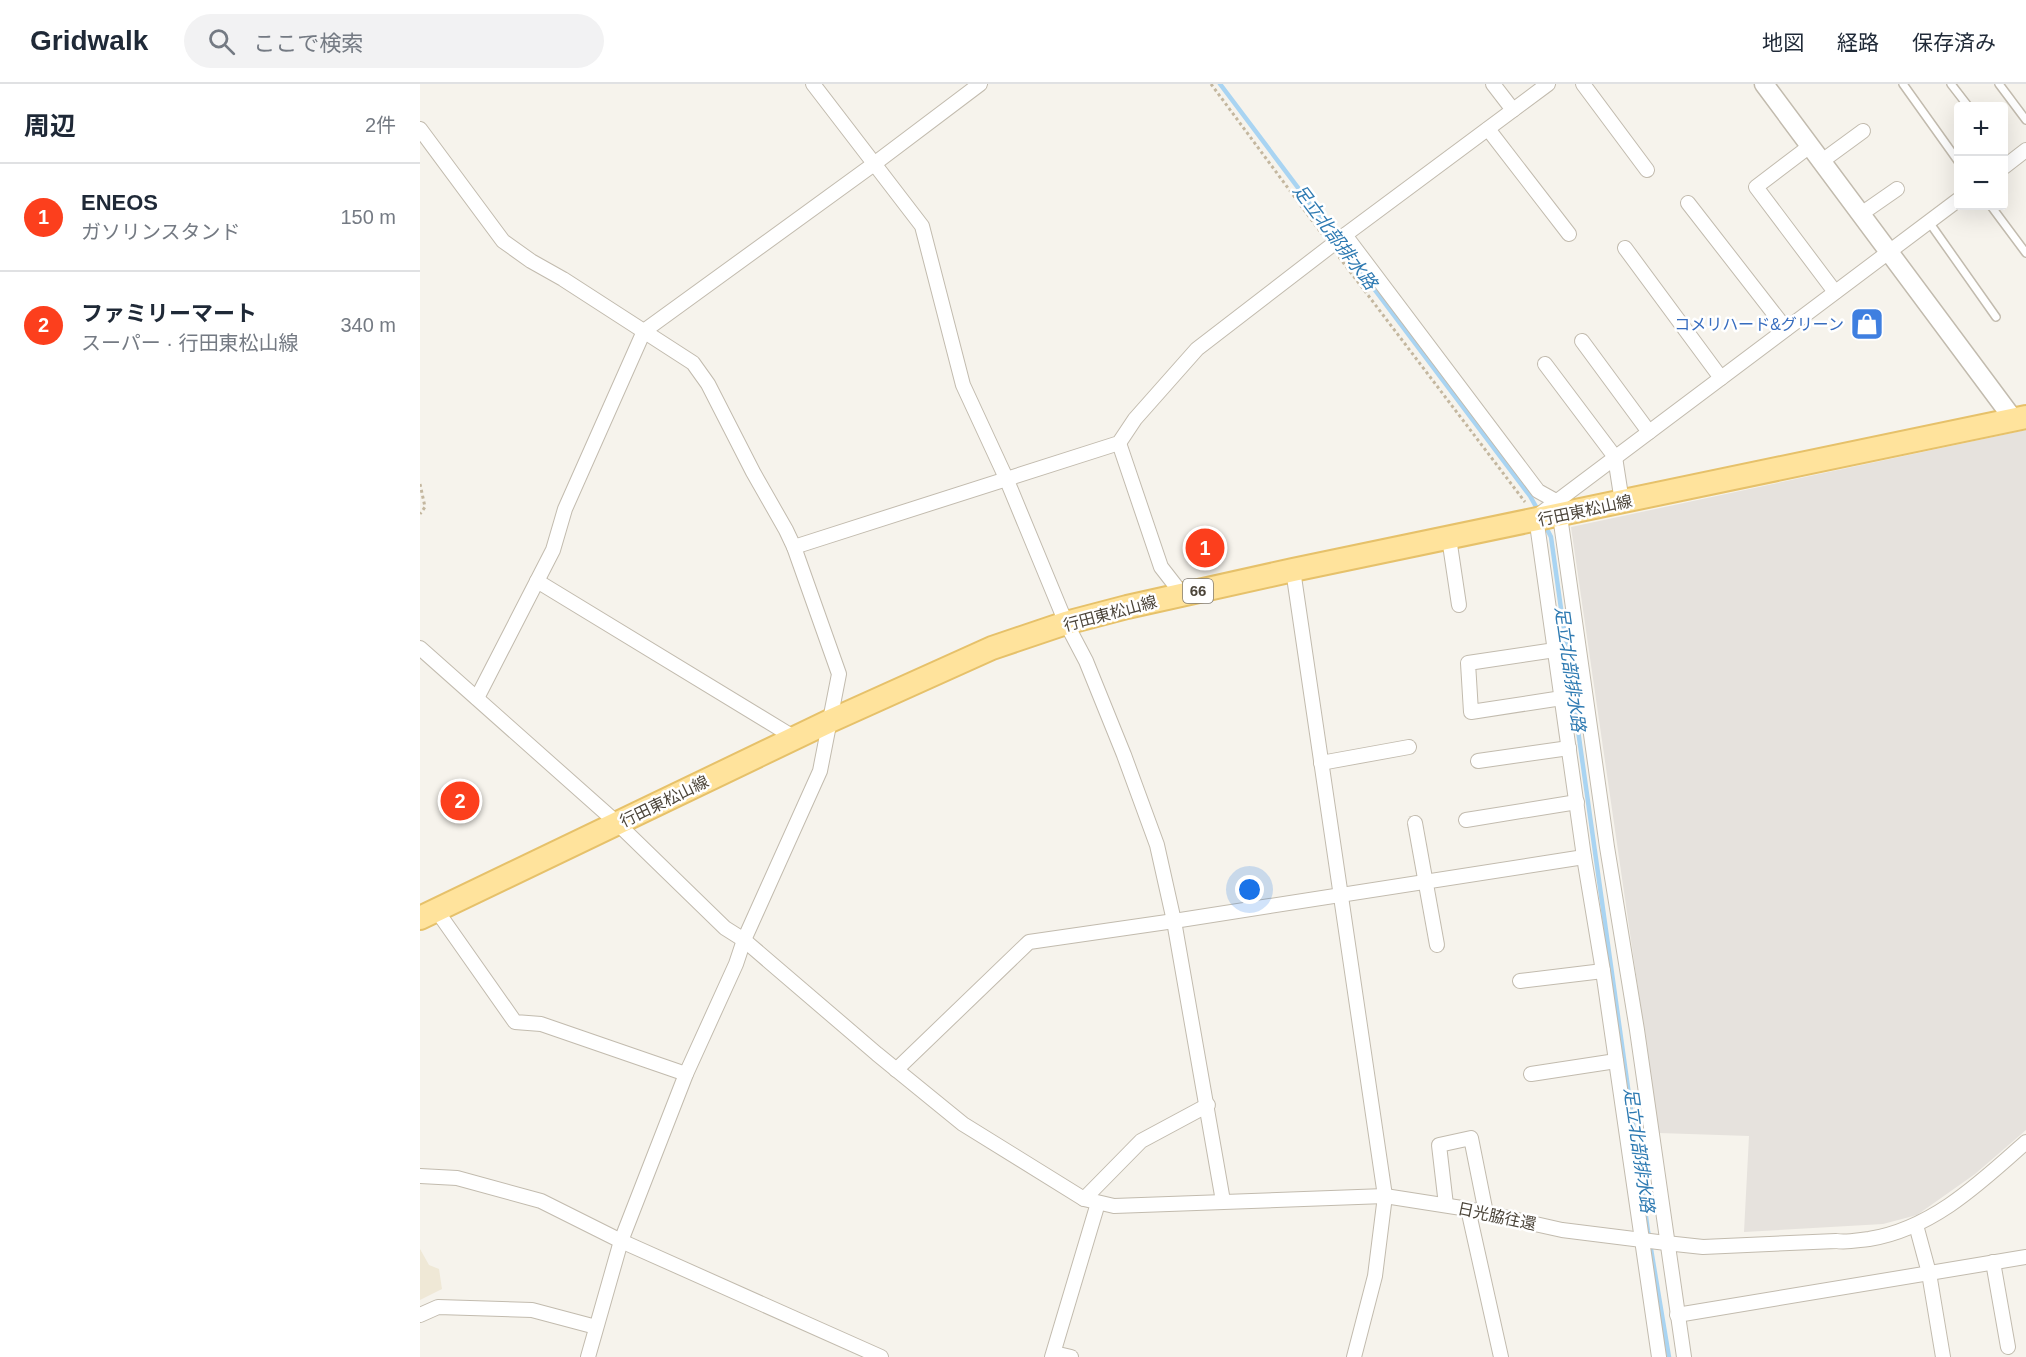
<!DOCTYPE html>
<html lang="ja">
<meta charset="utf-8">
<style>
body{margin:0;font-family:Arial,"Noto Sans JP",sans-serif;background:#f2f2f3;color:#1f2937}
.controls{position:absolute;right:18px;top:18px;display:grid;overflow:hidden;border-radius:6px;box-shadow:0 6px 24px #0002}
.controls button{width:54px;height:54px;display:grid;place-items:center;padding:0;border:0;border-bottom:2px solid #e0e1e3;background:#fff;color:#1f2937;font:30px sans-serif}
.you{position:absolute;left:830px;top:806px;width:21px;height:21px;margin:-15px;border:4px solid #fff;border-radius:50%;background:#1a73e8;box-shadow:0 0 0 9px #1a73e833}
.badge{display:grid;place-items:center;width:39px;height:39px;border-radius:50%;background:#fc3f1d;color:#fff;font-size:20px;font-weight:700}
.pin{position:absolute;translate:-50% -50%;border:3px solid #fff;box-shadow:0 2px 6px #0006}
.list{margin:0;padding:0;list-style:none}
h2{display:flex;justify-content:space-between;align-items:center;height:78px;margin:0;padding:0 24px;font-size:26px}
h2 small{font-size:20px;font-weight:400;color:#747a83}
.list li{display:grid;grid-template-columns:39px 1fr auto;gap:18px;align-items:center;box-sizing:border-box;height:108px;padding:0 24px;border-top:2px solid #e0e1e3}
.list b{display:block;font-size:22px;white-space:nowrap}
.list p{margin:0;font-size:20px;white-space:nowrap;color:#747a83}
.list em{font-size:20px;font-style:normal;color:#747a83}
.icon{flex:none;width:33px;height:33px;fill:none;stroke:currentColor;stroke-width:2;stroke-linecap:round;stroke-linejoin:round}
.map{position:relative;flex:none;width:1606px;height:1273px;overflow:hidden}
header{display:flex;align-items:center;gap:36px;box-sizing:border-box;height:84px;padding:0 30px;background:#fff;border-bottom:2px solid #e0e1e3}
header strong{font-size:28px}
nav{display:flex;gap:33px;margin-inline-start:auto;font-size:21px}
.search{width:420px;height:54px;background:#f2f2f3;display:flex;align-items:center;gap:15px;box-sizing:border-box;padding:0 21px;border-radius:33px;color:#747a83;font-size:22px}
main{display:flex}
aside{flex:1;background:#fff}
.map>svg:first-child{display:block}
.industrial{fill:#e6e2dd}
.education{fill:#efe8d6}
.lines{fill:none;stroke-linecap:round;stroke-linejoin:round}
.stream{stroke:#a9d4f2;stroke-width:4.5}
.service-casing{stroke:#c2bbae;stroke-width:10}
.minor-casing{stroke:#c2bbae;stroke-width:16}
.tertiary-casing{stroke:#c2bbae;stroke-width:21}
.primary-casing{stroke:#e6c16a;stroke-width:26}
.path{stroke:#c4b79f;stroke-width:3;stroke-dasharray:3 3;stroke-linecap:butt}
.service{stroke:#fff;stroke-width:7}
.minor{stroke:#fff;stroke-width:14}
.tertiary{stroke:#fff;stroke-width:18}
.primary{stroke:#ffe39c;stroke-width:22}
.labels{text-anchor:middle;stroke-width:5;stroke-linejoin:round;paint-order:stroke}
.shield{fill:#fff;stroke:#817c74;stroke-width:1.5}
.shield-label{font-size:15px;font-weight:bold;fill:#4b4439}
.shop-label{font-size:16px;fill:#366cbe;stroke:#fff;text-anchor:end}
.street-label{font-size:16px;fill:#4b4439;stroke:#fff}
.water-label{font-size:18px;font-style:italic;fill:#2e7ab2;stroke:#fff}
</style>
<header>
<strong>Gridwalk</strong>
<div class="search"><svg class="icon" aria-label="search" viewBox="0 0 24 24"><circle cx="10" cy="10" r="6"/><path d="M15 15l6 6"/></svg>ここで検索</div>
<nav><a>地図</a><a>経路</a><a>保存済み</a></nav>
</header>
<main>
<aside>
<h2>周辺<small>2件</small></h2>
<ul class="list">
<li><span class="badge">1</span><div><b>ENEOS</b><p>ガソリンスタンド</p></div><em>150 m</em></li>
<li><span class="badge">2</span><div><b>ファミリーマート</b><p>スーパー · 行田東松山線</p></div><em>340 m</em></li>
</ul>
</aside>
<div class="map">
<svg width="1606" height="1273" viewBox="0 0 1606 1273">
<rect width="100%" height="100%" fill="#f6f3ec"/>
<!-- industrial -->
<path class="industrial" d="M1606,346V1046L1555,1090L1497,1131L1463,1140L1324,1148L1329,1052L1239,1049L1151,443Z"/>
<!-- education -->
<path class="education" d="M0,1165L9,1181L19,1185L22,1205L0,1216Z"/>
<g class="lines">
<!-- stream -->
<g class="stream">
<path d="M800,0L1110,412L1119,428"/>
<path d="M1125,441L1131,453L1228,1147L1249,1273"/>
</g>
<defs>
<g id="service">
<path d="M1483,0L1538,77"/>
<path d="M1531,0L1548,22"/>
<path d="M1579,0L1606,36"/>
<path d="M1571,122L1606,169"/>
<path d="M1509,138L1576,233"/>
</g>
<g id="minor">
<path d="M393,0L502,142L543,301L586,394L646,539L666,577L704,671L737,761L754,837L803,1117"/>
<path d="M1073,0L1093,26"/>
<path d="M1163,0L1227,86"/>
<path d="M0,45L83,157L111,177L143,195L273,279L288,300L333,388L366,446L374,463L419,590L400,687L324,856L316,880L266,990L201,1157L168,1273"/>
<path d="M1068,45L1149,150"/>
<path d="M1390,62L1336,103L1415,208"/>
<path d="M1402,77L1443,47"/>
<path d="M1584,83L1606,66"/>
<path d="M1268,119L1366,245"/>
<path d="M1441,130L1477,105"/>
<path d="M925,151L1118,407L1136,417"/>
<path d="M1205,164L1301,294"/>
<path d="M1162,257L1229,348"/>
<path d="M1125,280L1195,373L1202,418"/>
<path d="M699,359L741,483L762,510"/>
<path d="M1140,432L1187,763L1217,946L1264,1273"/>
<path d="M1029,454L1039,521"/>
<path d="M374,463L699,359L715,335L777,265L925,151L1128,0"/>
<path d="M873,486L965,1112L955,1192L934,1273"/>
<path d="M117,497L375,654"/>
<path d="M0,564L197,739L305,844L324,856L457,970L543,1040L664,1115L694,1122L965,1112L1048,1125L1142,1146L1246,1159L1283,1163L1416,1157C1427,1159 1438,1156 1449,1155C1512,1145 1560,1099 1606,1058"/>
<path d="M1135,566L1048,579L1051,628L1142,614"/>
<path d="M57,614L133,466L145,425L224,247L454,80L560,0"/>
<path d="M1058,677L1149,664"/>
<path d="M901,679L989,663"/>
<path d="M1046,736L1157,718"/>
<path d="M995,739L1017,861"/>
<path d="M17,827L95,938L121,940L266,990"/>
<path d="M1100,897L1183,887"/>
<path d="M476,986L609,858L754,837L1164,773"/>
<path d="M1111,990L1196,977"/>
<path d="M0,1092L37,1094L121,1117L201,1157L461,1273"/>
<path d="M664,1115L721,1057L788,1021"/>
<path d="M1026,1121L1019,1061L1051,1054L1066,1129"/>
<path d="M1048,1125L1081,1273"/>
<path d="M1496,1141L1509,1189L1523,1273"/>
<path d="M1573,1178L1588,1263"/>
<path d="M0,1231L18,1223L112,1226L176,1243"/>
<path d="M1257,1231L1606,1173"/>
<path d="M634,1269L651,1273"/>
<path d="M632,1273L678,1119"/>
<path d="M1239,1273L1183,887L1164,773L1116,433L1538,116"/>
</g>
<path id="tertiary" d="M1344,0L1594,336"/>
<path id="primary" d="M0,834L410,637L572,564L646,539L707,523L873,486L1606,333"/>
</defs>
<!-- service casing -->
<use href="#service" class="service-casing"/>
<!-- minor casing -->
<use href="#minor" class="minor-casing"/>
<!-- tertiary casing -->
<use href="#tertiary" class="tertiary-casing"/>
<!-- primary casing -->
<use href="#primary" class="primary-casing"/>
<!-- path -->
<g class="path">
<path d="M791,0L902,150"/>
<path d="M919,173L1105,418"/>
<path d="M0,400L5,423L0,430"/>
</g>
<!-- service -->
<use href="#service" class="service"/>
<!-- minor -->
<use href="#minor" class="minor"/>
<!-- tertiary -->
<use href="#tertiary" class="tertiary"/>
<!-- primary -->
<use href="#primary" class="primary"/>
</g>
<!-- icons -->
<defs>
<symbol id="shop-square" viewBox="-11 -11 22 22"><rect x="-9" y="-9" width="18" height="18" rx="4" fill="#3f7fe0" stroke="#fff"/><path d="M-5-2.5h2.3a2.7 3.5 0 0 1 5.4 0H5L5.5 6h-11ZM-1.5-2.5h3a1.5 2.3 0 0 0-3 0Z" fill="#fff"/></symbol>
</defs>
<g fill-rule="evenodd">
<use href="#shop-square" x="1428" y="221" width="38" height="38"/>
</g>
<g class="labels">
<!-- shield labels -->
<rect class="shield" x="763" y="495" width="30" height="24" rx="4.5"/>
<g class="shield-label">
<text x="778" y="512">66</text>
</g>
<!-- shop labels -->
<g class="shop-label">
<text x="1424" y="246">コメリハード&amp;グリーン</text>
</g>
<!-- street labels -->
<g class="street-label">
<text transform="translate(1165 426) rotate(-12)" y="6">行田東松山線</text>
<text transform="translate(690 529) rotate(-15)" y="6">行田東松山線</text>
<text transform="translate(244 717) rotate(-26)" y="6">行田東松山線</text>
<text transform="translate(1077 1132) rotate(12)" y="6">日光脇往還</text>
</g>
<!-- water labels -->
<g class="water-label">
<text transform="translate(915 153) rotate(53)" y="6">足立北部排水路</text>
<text transform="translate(1150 585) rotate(82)" y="6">足立北部排水路</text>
<text transform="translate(1219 1066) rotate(82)" y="6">足立北部排水路</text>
</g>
</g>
</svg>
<div class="controls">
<button>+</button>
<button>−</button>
</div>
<div class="you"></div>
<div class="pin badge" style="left:785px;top:464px">1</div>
<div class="pin badge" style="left:40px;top:717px">2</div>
</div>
</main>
